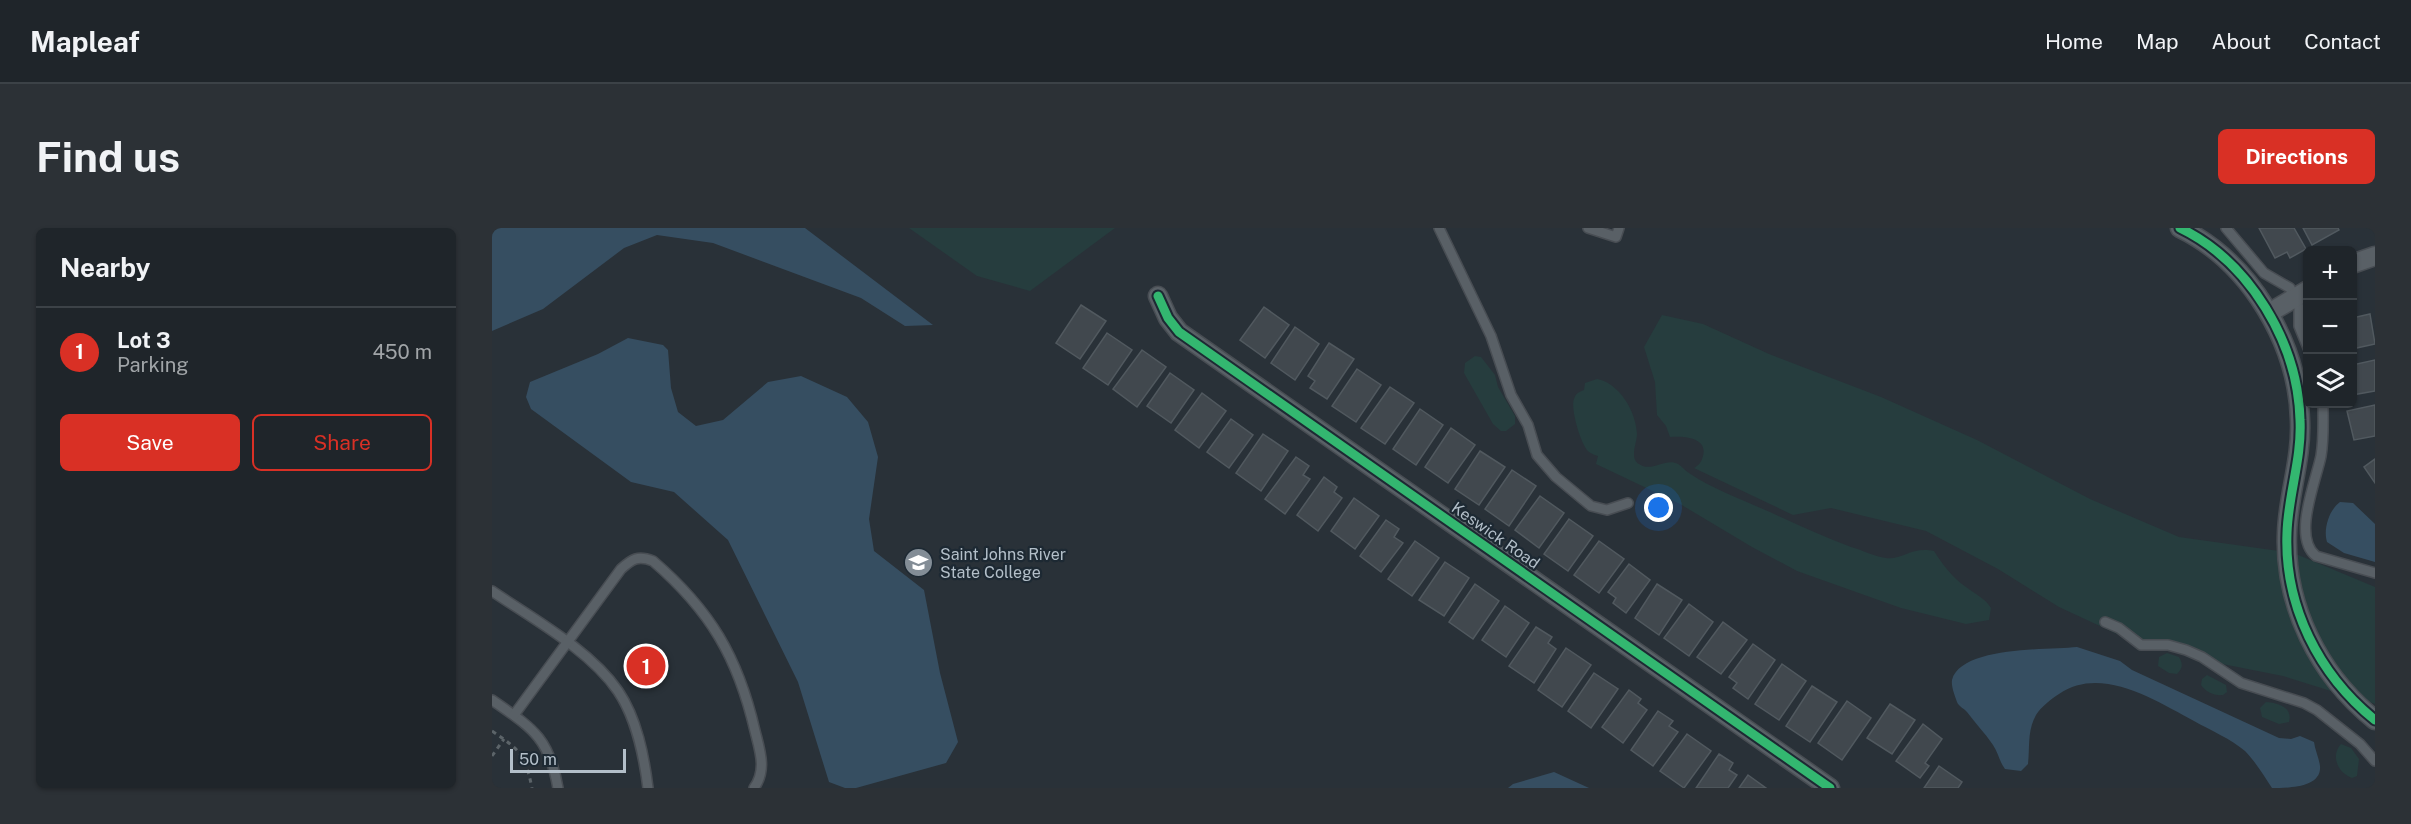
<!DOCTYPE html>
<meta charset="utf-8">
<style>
body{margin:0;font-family:"Public Sans",sans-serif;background:#2c3136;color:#f1f3f6}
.controls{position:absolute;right:18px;top:18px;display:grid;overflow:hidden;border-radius:9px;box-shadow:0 2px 4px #0004}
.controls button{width:54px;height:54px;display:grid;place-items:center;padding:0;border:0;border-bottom:2px solid #3c4247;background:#1f252a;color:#f1f3f6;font:30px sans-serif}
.scale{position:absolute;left:18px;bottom:15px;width:116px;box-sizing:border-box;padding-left:6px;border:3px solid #b3bfc9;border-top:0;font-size:16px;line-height:21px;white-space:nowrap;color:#b3bfc9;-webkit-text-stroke:4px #1d2933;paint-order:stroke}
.you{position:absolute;left:1167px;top:280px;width:21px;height:21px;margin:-15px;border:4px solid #fff;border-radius:50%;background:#1a73e8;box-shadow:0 0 0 9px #1a73e833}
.badge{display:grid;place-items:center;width:39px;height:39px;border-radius:50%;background:#d93025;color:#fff;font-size:20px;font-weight:700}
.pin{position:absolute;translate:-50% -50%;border:3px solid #fff;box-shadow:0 2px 6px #0006}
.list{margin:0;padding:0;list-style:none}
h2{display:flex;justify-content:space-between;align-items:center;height:78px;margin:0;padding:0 24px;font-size:26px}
h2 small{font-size:20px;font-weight:400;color:#a1a5a8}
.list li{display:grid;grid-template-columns:39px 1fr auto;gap:18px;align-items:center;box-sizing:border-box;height:90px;padding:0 24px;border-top:2px solid #3c4247}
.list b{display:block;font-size:22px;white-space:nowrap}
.list p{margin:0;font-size:20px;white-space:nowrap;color:#a1a5a8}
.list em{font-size:20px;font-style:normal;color:#a1a5a8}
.actions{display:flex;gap:12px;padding:18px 24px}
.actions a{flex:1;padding:14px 0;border:2px solid #d93025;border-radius:9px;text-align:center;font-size:21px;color:#d93025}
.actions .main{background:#d93025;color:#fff}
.icon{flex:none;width:33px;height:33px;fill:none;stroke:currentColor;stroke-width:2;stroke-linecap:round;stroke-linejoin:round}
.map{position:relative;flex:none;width:1883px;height:560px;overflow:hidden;border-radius:9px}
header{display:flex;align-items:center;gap:36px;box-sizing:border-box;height:84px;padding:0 30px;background:#1f252a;border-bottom:2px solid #3c4247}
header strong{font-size:28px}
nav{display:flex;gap:33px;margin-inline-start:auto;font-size:21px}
.intro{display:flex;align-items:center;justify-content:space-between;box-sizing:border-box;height:144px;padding:0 36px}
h1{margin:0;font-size:42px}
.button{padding:15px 27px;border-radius:9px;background:#d93025;color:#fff;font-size:21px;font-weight:700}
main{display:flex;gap:36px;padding:0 36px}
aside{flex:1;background:#1f252a;border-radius:9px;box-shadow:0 2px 4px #0004}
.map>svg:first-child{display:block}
.green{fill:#263d3e}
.water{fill:#364e61}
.building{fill:#41484e;stroke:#51595f;stroke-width:1.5}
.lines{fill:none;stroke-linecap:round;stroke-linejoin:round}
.lane-casing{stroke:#484d53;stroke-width:12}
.street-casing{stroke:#484d53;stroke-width:21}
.path{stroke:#5c6469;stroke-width:3;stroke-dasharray:4.5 4.5;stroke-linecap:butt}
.lane{stroke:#596066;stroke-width:9}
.street{stroke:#596066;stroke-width:18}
.cycleway-casing{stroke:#1d2933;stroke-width:13}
.cycleway{stroke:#33b770;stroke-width:9}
.labels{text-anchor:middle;stroke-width:4.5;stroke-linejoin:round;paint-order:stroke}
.street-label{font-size:16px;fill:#b3bfc9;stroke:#1d2933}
.poi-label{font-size:16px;fill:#b3bfc9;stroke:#1d2933;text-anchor:start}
</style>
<header>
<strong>Mapleaf</strong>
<nav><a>Home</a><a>Map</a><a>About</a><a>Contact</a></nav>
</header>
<div class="intro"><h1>Find us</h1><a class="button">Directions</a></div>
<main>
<aside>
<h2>Nearby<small></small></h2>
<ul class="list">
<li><span class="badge">1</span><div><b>Lot 3</b><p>Parking</p></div><em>450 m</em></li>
</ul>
<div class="actions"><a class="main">Save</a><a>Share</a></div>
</aside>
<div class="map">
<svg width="1883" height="560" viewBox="0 0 1883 560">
<rect width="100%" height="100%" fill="#293138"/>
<!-- green -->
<g class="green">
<path d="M417,0H623L538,63L485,48Z"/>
<path d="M1170,87L1211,96L1277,126L1389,169L1485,212L1598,271L1687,309L1787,323L1811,415L1825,441L1842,464L1791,448L1695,429L1689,423L1651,418L1567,379L1506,341L1434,303L1339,280L1301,287L1202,240C1207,237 1209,235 1211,228C1216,209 1191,208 1178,209L1174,198L1165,187L1163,154L1152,119Z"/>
<path d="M983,128L989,129L1003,147L1006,159L1023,188V196L1014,203H1009L1001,196L972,145L973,135Z"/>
<path d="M1105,151C1127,155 1144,183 1145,206C1145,215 1137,230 1147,236C1159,245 1174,229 1186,236C1190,238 1193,243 1197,245C1219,260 1246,270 1271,281C1300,294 1329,308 1359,319C1370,322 1383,329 1394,330C1410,332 1420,318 1442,323C1451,337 1460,349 1474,359C1484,367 1492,369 1499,380L1497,392L1474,396L1409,380L1305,343L1260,319L1188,276L1104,236L1106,228C1103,227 1100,226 1097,224C1089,218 1078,180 1082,171C1084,165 1087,164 1092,162L1093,155Z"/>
<path d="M1804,326L1883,359V476C1870,472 1864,464 1856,453C1823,415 1810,376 1804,326Z"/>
<path d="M1675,425L1687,429C1691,436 1691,440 1685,446L1677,445L1666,438L1667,429Z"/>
<path d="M1715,447L1734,457L1735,464L1731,467C1722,468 1714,464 1709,457L1710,451Z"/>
<path d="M1774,474C1786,475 1801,479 1797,494L1787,496L1770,489L1768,480Z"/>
<path d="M1849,516L1859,520L1867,531L1865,548L1860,550C1846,545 1838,528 1849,516Z"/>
</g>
<!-- water -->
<g class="water">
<path d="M0,0H313L441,97L413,98L369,70L221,15L165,7L132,20L51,81L0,103Z"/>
<path d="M136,110L171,117L176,122L179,160L186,184L204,198L231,192L276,154L309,148L355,169L376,194L386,229L377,291L382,323L432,362L448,445L466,514L454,535L364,560H353L337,554L306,454L236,312L182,264L139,254L39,181L34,169L38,154L106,126Z"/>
<path d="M1848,274L1861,275L1883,296V334L1852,325L1835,314C1831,301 1837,282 1848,274Z"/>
<path d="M1585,419L1628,433L1640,442L1787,510L1799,511L1808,508L1822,514C1823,522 1827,530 1828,538C1830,560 1796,560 1780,560C1772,548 1763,533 1753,523C1739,511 1718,502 1702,493C1663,472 1609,437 1567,466C1559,471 1549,479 1544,487C1535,503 1538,519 1536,536L1529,543L1513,541C1507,533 1506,524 1501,517C1493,505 1483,495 1475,484C1472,480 1467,479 1465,474C1463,468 1459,459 1460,452C1469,418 1557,422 1585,419Z"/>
<path d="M1062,544L1097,560H1016L1021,556Z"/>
</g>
<!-- building -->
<g class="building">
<path d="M1767,0H1802L1814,21L1798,30L1795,24L1783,30Z"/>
<path d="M1811,0H1846L1847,2L1820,17Z"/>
<path d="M589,77L614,93L588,131L564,115Z"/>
<path d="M772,79L797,97L773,130L748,112Z"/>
<path d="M1878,86L1883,116L1860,121V90Z"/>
<path d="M803,99L827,116L803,152L779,135Z"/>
<path d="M615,105L640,122L616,157L591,140Z"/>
<path d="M837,115L862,131L835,171L818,160L823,153L816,148Z"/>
<path d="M650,122L674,139L645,179L621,161Z"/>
<path d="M1883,132V163L1860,167V137Z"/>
<path d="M865,141L889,157L864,194L840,178Z"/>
<path d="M678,145L702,162L679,195L655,178Z"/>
<path d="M898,159L922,175L893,216L869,200Z"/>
<path d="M710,165L734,183L707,220L683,202Z"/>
<path d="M1883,177V208L1862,212L1855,183Z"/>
<path d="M928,181L951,197L924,237L901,221Z"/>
<path d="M739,191L761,207L737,240L715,224Z"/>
<path d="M959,200L983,217L956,255L933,239Z"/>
<path d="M771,206L796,223L769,263L744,245Z"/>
<path d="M988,223L1013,239L987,277L963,261Z"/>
<path d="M804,229L817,238L811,247L818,251L793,286L773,271Z"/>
<path d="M1883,231V255L1872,239Z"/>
<path d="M1020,242L1044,258L1017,298L993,281Z"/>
<path d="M832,249L845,259L842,264L850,270L826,303L805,287Z"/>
<path d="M1048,268L1072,285L1047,320L1023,302Z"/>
<path d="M862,270L887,288L863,321L839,303Z"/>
<path d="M1077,291L1101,308L1076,343L1052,326Z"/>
<path d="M894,292L907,301L902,309L911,315L889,344L868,328Z"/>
<path d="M923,313L947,330L920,368L896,351Z"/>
<path d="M1107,313L1132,331L1107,365L1082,347Z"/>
<path d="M953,334L977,350L952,388L927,372Z"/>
<path d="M1137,336L1158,352L1134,385L1121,375L1124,370L1116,364Z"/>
<path d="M983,356L1007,373L981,411L957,394Z"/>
<path d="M1165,356L1190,372L1167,407L1143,390Z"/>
<path d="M1197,376L1221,394L1197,428L1172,410Z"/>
<path d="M1013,378L1037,395L1014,429L990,412Z"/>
<path d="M1231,394L1255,412L1229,446L1205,429Z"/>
<path d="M1044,399L1060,409L1056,415L1064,421L1042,455L1017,438Z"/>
<path d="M1261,416L1283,432L1256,471L1241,460L1245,455L1237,449Z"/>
<path d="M1074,420L1099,437L1070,479L1046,462Z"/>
<path d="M1290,436L1314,453L1287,492L1263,476Z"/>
<path d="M1102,445L1126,461L1099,500L1076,483Z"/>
<path d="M1320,458L1345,474L1318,514L1294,498Z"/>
<path d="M1137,462L1149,471L1146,475L1155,482L1131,515L1110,499Z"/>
<path d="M1355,473L1379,490L1350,532L1326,515Z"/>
<path d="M1398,476L1423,492L1400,526L1375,510Z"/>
<path d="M1166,483L1181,493L1177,498L1186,504L1161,538L1139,522Z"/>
<path d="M1431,496L1450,511L1433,535L1437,538L1428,550L1404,533Z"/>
<path d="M1195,506L1219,523L1192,560L1168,543Z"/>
<path d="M1227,526L1241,535L1237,542L1245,547L1236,560H1204Z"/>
<path d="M1447,538L1470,554L1466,560H1432Z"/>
<path d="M1256,547L1274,560H1247Z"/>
</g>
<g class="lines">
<defs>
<g id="lane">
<path d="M947,0L999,108L1019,167L1036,197L1045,227L1064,249L1099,278L1115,282L1136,275"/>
<path d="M1096,0L1124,9L1127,0"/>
<path d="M1734,0L1772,45L1798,60L1807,79V98L1816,120"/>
<path d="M1831,176C1831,193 1832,210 1829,228C1824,253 1800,309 1824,328L1883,345"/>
<path d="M0,363C41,391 98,422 126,463C145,491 152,528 156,560"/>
<path d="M1613,394L1627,400L1649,417H1676L1694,422L1710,429L1749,455L1812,475L1825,482L1868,516L1883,533"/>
<path d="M0,472C40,500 57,509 66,560"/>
<path d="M22,487L129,341C140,331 146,327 161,333C218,382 246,429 263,503C268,523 275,542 262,560"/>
</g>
<g id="street">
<path d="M1688,0C1758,34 1806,115 1808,192C1810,231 1796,267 1795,305C1792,378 1827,447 1883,492"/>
<path d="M1860,36L1883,28"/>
<path d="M666,68L676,90L687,104L1338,560"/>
<path d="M1777,85L1816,62"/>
</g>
</defs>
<!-- lane casing -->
<use href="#lane" class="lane-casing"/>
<!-- street casing -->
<use href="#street" class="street-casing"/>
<!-- path -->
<g class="path">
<path d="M0,503C28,522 33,526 40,560"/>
<path d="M0,528L12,511"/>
</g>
<!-- lane -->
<use href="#lane" class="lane"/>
<!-- street -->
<use href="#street" class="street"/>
<defs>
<g id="cycleway">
<path d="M1688,0C1758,34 1806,115 1808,192C1810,231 1796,267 1795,305C1792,378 1827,447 1883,492"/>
<path d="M666,68L676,90L687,104L1338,560"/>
</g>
</defs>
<!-- cycleway casing -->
<use href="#cycleway" class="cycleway-casing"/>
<!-- cycleway -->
<use href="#cycleway" class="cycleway"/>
</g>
<!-- icons -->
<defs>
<symbol id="university-disc" viewBox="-11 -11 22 22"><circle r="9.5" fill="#838d96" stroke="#1d2933"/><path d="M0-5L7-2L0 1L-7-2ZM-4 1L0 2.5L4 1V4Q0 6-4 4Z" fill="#fff"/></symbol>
</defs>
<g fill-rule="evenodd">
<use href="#university-disc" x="410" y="318" width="33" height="33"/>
</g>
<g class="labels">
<!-- street labels -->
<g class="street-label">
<text transform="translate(1004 307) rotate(35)" y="6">Keswick Road</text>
</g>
<!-- poi labels -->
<g class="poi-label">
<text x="448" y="332">Saint Johns River<tspan x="448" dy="18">State College</tspan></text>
</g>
</g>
</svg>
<div class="controls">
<button>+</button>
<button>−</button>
<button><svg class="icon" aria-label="layers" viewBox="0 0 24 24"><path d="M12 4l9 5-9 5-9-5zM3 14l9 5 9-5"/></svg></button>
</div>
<div class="scale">50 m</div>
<div class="you"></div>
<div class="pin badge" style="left:154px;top:438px">1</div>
</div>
</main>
